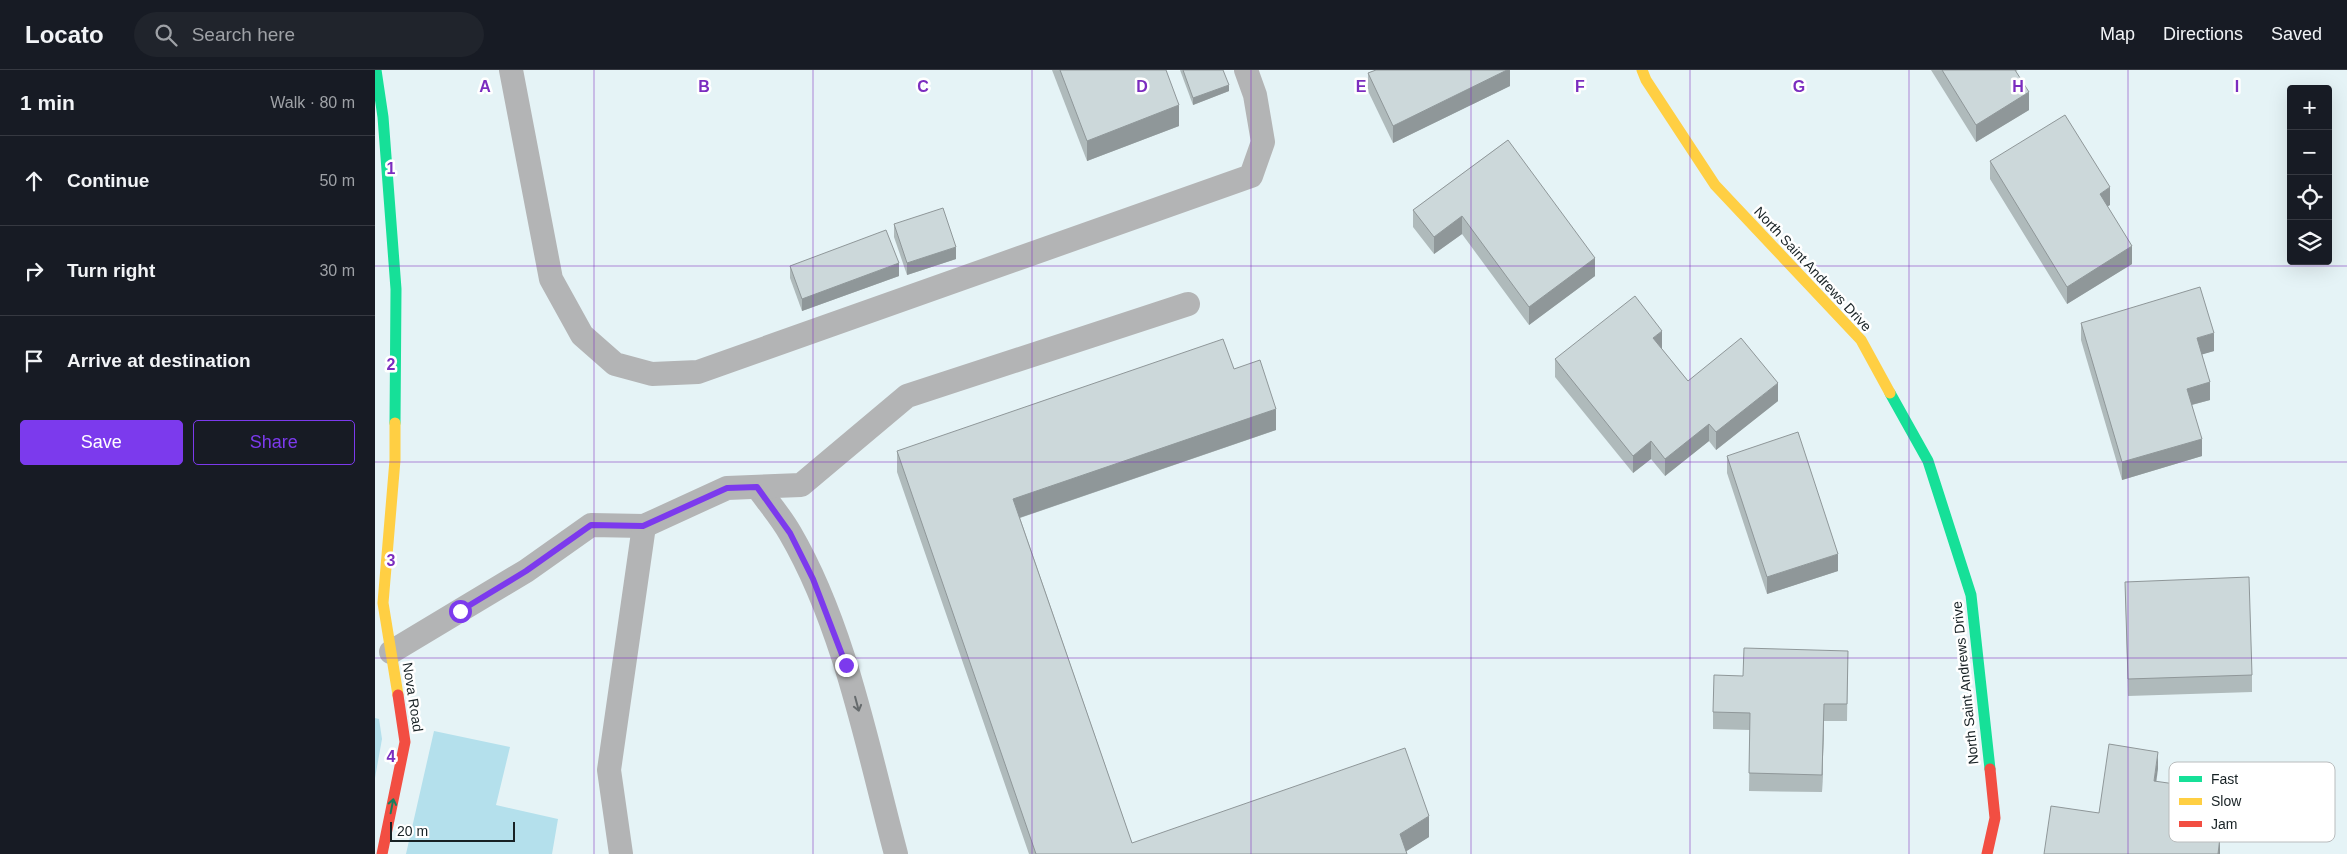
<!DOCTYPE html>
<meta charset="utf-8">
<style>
body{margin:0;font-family:Helvetica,sans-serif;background:#20242c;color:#f1f3f6}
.controls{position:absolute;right:15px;top:15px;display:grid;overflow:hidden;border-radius:5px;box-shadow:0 5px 20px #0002}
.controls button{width:45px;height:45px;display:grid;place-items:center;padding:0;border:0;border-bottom:1px solid #363941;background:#171b24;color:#f1f3f6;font:25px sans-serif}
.scale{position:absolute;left:15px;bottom:12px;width:125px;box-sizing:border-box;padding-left:5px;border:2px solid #172124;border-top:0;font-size:14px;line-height:18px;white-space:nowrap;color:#172124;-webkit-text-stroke:4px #fff;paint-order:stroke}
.stop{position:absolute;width:15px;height:15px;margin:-11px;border:4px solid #7c3aed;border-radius:50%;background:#fff}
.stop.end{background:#7c3aed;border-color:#fff;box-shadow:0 1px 5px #0008}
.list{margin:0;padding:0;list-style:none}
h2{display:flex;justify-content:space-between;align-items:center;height:65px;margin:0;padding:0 20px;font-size:21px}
h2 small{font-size:16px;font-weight:400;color:#9ea1a6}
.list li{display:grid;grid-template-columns:32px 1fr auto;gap:15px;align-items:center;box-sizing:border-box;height:90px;padding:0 20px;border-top:1px solid #363941}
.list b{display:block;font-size:19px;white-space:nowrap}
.list em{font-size:16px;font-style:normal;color:#9ea1a6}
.actions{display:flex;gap:10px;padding:15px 20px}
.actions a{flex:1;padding:11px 0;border:1px solid #7c3aed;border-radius:5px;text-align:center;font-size:18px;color:#7c3aed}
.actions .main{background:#7c3aed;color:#fff}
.icon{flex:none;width:28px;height:28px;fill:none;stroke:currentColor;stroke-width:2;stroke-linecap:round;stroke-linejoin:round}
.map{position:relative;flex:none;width:1972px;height:784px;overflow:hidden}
header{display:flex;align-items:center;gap:30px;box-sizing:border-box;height:70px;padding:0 25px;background:#171b24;border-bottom:1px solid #363941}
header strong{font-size:24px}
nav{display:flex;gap:28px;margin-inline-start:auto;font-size:18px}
.search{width:350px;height:45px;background:#20242c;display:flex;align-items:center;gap:12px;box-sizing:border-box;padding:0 18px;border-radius:28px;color:#9ea1a6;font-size:19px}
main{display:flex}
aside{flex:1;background:#171b24}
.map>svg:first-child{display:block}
.green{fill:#b4e0ec}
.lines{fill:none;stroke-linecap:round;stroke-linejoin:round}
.lane{stroke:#b3b4b5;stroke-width:24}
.fast{stroke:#16e098;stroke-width:11}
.slow{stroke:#ffcf43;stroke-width:11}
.jam{stroke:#f24e42;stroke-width:11}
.wall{fill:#afbabb}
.shaded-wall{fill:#8f9799}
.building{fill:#ccd8da;stroke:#8f9799}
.oneway{stroke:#656a6c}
.oneway2{stroke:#16805e}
.route{stroke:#7c3aed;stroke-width:6}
.grid{fill:none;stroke:#7b2cbf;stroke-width:1;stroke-opacity:0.55}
.labels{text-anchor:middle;stroke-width:5;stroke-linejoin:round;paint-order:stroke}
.street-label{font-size:14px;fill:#172124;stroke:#fff}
.key{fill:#fff;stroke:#b9bcbd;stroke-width:1}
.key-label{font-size:14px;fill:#172124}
.grid-label{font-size:16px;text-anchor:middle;font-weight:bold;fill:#7b2cbf;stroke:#fff;stroke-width:5;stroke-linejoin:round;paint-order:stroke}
</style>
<header>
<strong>Locato</strong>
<div class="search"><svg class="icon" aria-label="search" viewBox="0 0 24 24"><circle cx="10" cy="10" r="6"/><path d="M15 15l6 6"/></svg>Search here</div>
<nav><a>Map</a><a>Directions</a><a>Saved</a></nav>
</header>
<main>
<aside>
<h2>1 min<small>Walk · 80 m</small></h2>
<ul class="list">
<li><svg class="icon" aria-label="ahead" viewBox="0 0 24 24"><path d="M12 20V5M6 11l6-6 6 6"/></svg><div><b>Continue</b></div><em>50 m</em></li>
<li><svg class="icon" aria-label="right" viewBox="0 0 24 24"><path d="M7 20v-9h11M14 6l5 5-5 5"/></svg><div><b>Turn right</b></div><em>30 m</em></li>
<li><svg class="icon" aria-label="arrive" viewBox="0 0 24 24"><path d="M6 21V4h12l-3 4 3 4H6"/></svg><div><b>Arrive at destination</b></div></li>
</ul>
<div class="actions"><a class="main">Save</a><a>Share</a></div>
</aside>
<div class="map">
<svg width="1972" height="784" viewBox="0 0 1972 784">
<rect width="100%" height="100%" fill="#e5f3f6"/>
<!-- green -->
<g class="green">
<path d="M0,648L4,649L7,669L0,708Z"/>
<path d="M59,661L135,677L121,735L183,749L177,784H31Z"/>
</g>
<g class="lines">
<!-- lane -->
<g class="lane">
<path d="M136,0L176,209L207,265L240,294L277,304L323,302L876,106L888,72L880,25L871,0"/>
<path d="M382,417C393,432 406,447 415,463C470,557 493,680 521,784"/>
<path d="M16,582L151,501L216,455L269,456L352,418L426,415L532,326L813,234"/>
<path d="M246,784L234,700L269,456"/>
</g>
<!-- fast -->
<g class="fast">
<path d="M1,0L8,47L21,219L20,353"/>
<path d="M1515,323L1553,391L1596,525L1615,699"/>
</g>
<!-- slow -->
<g class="slow">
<path d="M1267,0L1271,10L1340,115L1486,270L1515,323"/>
<path d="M20,353V390L8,533L23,625"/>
</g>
<!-- jam -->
<g class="jam">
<path d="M7,784L30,672L23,625"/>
<path d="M1612,784L1620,748L1615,699"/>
</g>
</g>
<!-- wall -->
<g class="wall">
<path d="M677,0H791L804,56L712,91Z"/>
<path d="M805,0H848L854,21L818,35Z"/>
<path d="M1135,0V16L1018,73L993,21V3Z"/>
<path d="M1556,0H1643L1641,1L1654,40L1601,72Z"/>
<path d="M1133,70L1220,206L1154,255L1087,164L1059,184L1038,157V140Z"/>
<path d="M1615,91L1735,135L1732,136L1757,194L1692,234L1615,109Z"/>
<path d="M519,154L581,189L532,205L519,167Z"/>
<path d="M415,196L524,206L427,241L415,208Z"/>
<path d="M1706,253L1839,281L1827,284L1835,330L1817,335L1827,386L1747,410L1706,270Z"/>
<path d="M1286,278L1313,311L1403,331L1341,380L1334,371L1290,406L1276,389L1258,403L1180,307V289Z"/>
<path d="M859,299L901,360L645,448L757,773L1054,767L1031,781L1032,784H654L522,402V381Z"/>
<path d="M1352,386L1463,501L1392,524L1352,403Z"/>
<path d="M1750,512L1877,605V622L1753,626Z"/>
<path d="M1473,581L1472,651H1449L1447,722L1374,721L1375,660L1338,659V642L1368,606Z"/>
</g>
<!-- shaded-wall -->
<g class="shaded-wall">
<path d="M1132,0H1135V16L1018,73V56Z"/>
<path d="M854,15V21L818,35V28Z"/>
<path d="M1654,22V40L1601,72V55Z"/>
<path d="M804,35V56L712,91V71Z"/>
<path d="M1735,117V135L1725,141V124Z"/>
<path d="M1087,146V164L1059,184V167Z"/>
<path d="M1757,176V194L1692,234V217Z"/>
<path d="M581,177V189L532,205V193Z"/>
<path d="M1220,188V206L1154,255V237Z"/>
<path d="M524,193V206L427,241V229Z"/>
<path d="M1287,261V278L1278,285V268Z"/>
<path d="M1839,263V281L1822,286V268Z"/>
<path d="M1835,312V330L1812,336V319Z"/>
<path d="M1403,313V331L1341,380V362Z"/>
<path d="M901,339V360L638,450V429Z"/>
<path d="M1334,354V371L1290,406V389Z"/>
<path d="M1827,369V386L1747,410V392Z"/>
<path d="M1276,371V389L1258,403V386Z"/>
<path d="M1463,484V501L1392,524V507Z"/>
<path d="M1449,634V651L1447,722V705Z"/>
<path d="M1783,682V699L1779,728V711Z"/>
<path d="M1814,716V733L1807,779V762Z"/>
<path d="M1054,746V767L1027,784L1025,764Z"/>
<path d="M1845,767V784H1843Z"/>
</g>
<!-- building -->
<g class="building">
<path d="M685,0H791L804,35L712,71Z"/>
<path d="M808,0H848L854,15L818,28Z"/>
<path d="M1001,0H1132L1018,56L993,3Z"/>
<path d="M1567,0H1640L1654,22L1601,55Z"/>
<path d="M1690,45L1735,117L1725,124L1757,176L1692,217L1615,91Z"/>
<path d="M1133,70L1220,188L1154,237L1087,146L1059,167L1038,140Z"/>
<path d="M568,138L581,177L532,193L519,154Z"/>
<path d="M511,160L524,193L427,229L415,196Z"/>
<path d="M1825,217L1839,263L1822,268L1835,312L1812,319L1827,369L1747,392L1706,253Z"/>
<path d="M1260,226L1287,261L1278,268L1313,311L1366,268L1403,313L1341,362L1334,354L1290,389L1276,371L1258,386L1180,289Z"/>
<path d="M848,269L859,299L885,290L901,339L638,429L757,773L1030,678L1054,746L1025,764L1032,784H661L522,381Z"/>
<path d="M1423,362L1463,484L1392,507L1352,386Z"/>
<path d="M1874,507L1877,605L1753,609L1750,512Z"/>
<path d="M1369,578L1473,581L1472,634H1449L1447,705L1374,703L1375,643L1338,642L1339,605L1368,606Z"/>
<path d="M1734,674L1783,682L1779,711L1814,716L1807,762L1845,767L1843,784H1669L1676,736L1724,743Z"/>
</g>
<!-- one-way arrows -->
<defs><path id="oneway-shaft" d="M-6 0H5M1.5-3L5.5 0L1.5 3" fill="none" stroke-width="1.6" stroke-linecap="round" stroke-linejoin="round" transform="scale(1.25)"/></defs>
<use class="oneway" href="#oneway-shaft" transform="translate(482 634) rotate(75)"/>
<use class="oneway2" href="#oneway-shaft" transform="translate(17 736) rotate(-79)"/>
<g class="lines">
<!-- route -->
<path class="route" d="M85,541L151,501L216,455L268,456L352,418L382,417L415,463L438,509L471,595"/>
</g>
<!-- grid -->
<path class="grid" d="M219,0V784M438,0V784M657,0V784M876,0V784M1096,0V784M1315,0V784M1534,0V784M1753,0V784M0,196H1972M0,392H1972M0,588H1972"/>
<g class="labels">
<!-- street labels -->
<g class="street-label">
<text transform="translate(1438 199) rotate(47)" y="5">North Saint Andrews Drive</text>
<text transform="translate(1590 613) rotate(-96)" y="5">North Saint Andrews Drive</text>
<text transform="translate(38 627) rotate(81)" y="5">Nova Road</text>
</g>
</g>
<!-- legend -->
<rect x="1794" y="692" width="166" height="80" rx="8" class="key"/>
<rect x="1804" y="706" width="23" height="6" fill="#16e098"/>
<rect x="1804" y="728" width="23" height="7" fill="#ffcf43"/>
<rect x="1804" y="751" width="23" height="6" fill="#f24e42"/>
<g class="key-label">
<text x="1836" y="714">Fast</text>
<text x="1836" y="736">Slow</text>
<text x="1836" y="759">Jam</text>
</g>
<g class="grid-label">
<text x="110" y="22">A</text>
<text x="329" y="22">B</text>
<text x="548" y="22">C</text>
<text x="767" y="22">D</text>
<text x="986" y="22">E</text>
<text x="1205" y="22">F</text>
<text x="1424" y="22">G</text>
<text x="1643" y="22">H</text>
<text x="1862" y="22">I</text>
<text x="16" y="104">1</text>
<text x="16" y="300">2</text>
<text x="16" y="496">3</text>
<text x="16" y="692">4</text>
</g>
</svg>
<div class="controls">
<button>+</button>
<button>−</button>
<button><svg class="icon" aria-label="locate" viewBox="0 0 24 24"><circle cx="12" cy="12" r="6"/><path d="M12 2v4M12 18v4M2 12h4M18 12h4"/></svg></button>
<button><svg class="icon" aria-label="layers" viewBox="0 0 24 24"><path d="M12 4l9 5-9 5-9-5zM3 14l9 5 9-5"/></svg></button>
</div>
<div class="scale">20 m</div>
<div class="stop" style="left:85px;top:541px"></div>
<div class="stop end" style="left:471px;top:595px"></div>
</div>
</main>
